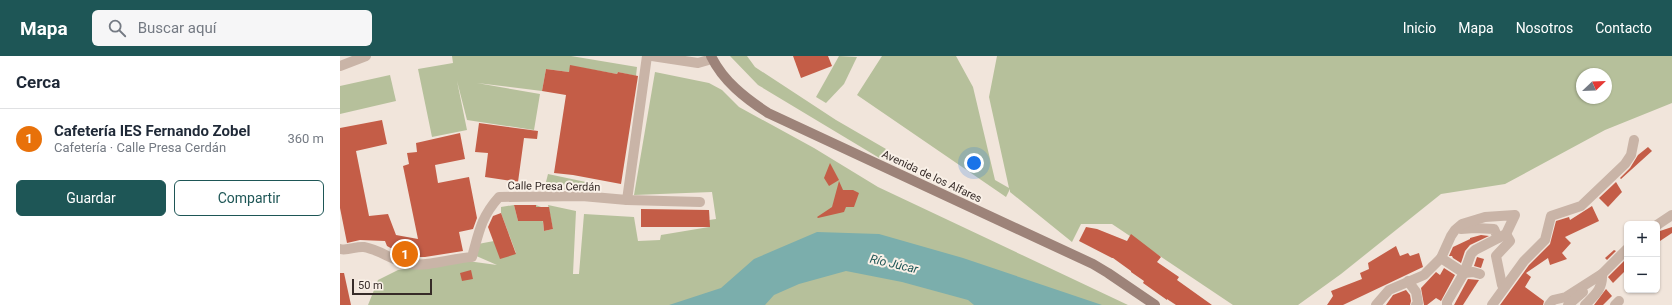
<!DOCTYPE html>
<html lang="es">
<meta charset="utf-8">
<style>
body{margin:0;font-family:Roboto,sans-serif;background:#f6f6f7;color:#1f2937}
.controls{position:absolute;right:12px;bottom:12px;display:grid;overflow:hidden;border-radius:6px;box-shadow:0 1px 3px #0004}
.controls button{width:36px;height:36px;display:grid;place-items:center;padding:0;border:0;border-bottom:1px solid #e0e1e3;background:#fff;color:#1f2937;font:20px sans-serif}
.compass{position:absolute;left:1236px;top:12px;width:36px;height:36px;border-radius:50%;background:#fff;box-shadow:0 1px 3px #0004;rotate:67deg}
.scale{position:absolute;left:12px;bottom:10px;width:80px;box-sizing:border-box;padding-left:4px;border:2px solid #362b28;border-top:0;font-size:11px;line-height:14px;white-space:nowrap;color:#362b28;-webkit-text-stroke:3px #f9f0e7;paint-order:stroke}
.you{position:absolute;left:634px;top:107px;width:14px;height:14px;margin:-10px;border:3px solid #fff;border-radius:50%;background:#1a73e8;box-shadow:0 0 0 6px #1a73e833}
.badge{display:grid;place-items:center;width:26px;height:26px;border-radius:50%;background:#1e5656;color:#fff;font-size:13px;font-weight:700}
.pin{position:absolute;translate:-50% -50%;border:2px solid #fff;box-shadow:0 1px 4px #0006}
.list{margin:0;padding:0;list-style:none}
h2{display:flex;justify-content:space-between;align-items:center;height:52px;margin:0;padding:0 16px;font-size:17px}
h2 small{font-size:13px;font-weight:400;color:#747a83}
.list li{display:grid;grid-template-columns:26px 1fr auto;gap:12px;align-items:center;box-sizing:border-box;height:60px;padding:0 16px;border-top:1px solid #e0e1e3}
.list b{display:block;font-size:15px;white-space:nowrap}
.list p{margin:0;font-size:13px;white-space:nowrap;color:#747a83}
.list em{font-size:13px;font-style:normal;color:#747a83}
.actions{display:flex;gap:8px;padding:12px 16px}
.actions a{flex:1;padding:9px 0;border:1px solid #1e5656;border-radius:6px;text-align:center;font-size:14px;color:#1e5656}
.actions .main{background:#1e5656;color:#fff}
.icon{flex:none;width:22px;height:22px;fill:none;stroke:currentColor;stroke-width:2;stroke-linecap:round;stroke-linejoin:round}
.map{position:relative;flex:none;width:1332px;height:249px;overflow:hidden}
header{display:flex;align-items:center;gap:24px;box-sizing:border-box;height:56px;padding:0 20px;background:#1e5656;color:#fff}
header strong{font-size:19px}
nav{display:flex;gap:22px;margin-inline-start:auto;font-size:14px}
.search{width:280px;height:36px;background:#f6f6f7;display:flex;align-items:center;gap:10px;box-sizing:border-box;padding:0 14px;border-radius:6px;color:#747a83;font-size:15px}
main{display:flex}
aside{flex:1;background:#fff}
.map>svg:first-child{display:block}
.green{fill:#b6c09b;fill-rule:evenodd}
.water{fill:#7baeac}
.building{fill:#c45d47}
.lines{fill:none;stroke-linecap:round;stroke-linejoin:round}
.street{stroke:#c9b4a7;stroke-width:10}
.secondary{stroke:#9d8379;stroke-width:10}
.labels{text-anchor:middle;stroke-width:4;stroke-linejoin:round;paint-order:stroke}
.street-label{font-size:11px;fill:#362b28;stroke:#f9f0e7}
.water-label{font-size:12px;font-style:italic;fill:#1e5656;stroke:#f9f0e7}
</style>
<header>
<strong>Mapa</strong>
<div class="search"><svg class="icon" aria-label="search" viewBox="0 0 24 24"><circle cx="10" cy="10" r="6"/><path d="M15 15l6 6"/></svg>Buscar aquí</div>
<nav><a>Inicio</a><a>Mapa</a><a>Nosotros</a><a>Contacto</a></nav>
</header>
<main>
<aside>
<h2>Cerca<small></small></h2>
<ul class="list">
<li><span class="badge" style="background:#e8710a">1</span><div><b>Cafetería IES Fernando Zobel</b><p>Cafetería · Calle Presa Cerdán</p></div><em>360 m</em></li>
</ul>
<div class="actions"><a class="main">Guardar</a><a>Compartir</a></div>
</aside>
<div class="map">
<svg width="1332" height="249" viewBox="0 0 1332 249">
<rect width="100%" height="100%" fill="#f1e5db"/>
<!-- green -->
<g class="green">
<path d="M112,0H231L297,11L296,20L278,16L277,18L231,10L229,16L206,13L202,35L137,27L200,38L194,74L127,64L117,25L127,74L92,81L78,13L113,7Z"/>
<path d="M390,0H407L415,11L496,64L546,93L541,103L418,29Z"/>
<path d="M499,0L517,1L504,28L486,47L476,41Z"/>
<path d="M542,0H616L633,31L655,124L669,132L649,41L657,0H1332V47L1265,74L1165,128L1101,138L1001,218L958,249H893L772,168H741L732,186L670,136V133L666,141L517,39ZM1242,18H1266V42H1242Z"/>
<path d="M315,16L369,27L382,34L399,51L474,92L538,131L788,249H28L38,224L58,214L120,204L157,209L134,199L138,188L154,185L176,197L161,157V151L174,149L178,165H196V149L201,151L204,175L213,173L208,149L236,155L233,218H239L244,158L294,161L298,185L320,184L321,179L369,171V164L376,163L372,136L294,139Z"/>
<path d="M50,19L56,45L0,58V30Z"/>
<path d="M208,118L260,129L259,135L214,133L206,126Z"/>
</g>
<!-- water -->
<path class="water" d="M477,176L539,178L623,202L762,249H634L628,244L562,226L506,215L459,228L434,239L425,249H329L381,232L414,203Z"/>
<!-- building -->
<g class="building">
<path d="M453,0H488L492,10L461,22Z"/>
<path d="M230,9L277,18L278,16L298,20L281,128L233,119L214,117L226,39L202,35L206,13L229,16Z"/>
<path d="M42,64L47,88L16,95L29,160L48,158L56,179L78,183L63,110L69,108L67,97L77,96L76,87L120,77L125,103L95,109L98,127L129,121L137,162L133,173L119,176L123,195L85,201H67L47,190L45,185L20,184L7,187L0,152V72Z"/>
<path d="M139,67L198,75L197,83L184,82L178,126L145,121L148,97L135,96Z"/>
<path d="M1308,91L1312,95L1281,123L1280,122L1290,112L1298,99Z"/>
<path d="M490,107L499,124L489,130L484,122Z"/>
<path d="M499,125L503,134H513L519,137L514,151H506L504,156L478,162L477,161L492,151Z"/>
<path d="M1276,126L1282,136L1268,151L1259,142Z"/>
<path d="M174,149H196V151H209L213,173L204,175L203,165H178Z"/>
<path d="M1252,150L1259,165L1225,181L1231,187L1222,197L1227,203L1210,209L1208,202L1186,217L1191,221L1185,231L1204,245L1203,249H1160L1189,209L1210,188L1216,165L1229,161L1230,164Z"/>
<path d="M301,153L369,154L370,171H301Z"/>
<path d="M161,157L176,198L160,203L148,171L153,160Z"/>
<path d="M746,171L757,173L787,185L791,178L821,201L817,206L839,221L837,224L872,249H836L827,243V244L803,227L804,225L791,216V215L773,202H772L739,185Z"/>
<path d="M1332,171V177L1317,187V176Z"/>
<path d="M1141,179L1149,180L1130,189L1125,195L1121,207L1113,202L1112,200H1109L1113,191L1130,183V182Z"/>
<path d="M1056,190L1060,200L1068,197L1070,200L1079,197L1083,211L1003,249H987L993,240L991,235L1022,223L1020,217L1029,213L1028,207Z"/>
<path d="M1274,194L1276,195L1267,204L1265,202Z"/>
<path d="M1137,201L1144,203L1141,212L1134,210Z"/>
<path d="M1287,202V213L1273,227L1268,221Z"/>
<path d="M1104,212L1115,219L1101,245L1096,242L1087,249H1084L1081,232L1096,216L1100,219Z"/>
<path d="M131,214L133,223L122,225L120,217Z"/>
<path d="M0,217H4L11,249H0Z"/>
<path d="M1128,223L1139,224L1123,249H1114Z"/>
<path d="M1266,233L1272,240L1263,249H1254Z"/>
<path d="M1066,234L1070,239L1071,245L1070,249H1046L1053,239Z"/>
</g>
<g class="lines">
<!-- street -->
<g class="street">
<path d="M312,0L358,7L372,3"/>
<path d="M0,10L26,0"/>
<path d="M287,144L307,0"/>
<path d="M1317,169L1332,159"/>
<path d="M1121,173L1135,172L1154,173L1158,182"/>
<path d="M0,193C8,195 16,190 24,191C41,194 54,206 71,208C88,211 113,202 132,201C139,176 141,161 159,141L242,140L287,144L360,146"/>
<path d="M1101,202L1124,217L1133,216L1140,218"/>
<path d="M1068,225L1076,236L1078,247L1076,249"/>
<path d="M1162,229L1156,200L1170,185L1166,178"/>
<path d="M1036,249L1049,234L1084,219L1101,202L1111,180L1115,174L1122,168L1145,161L1175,159L1166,178L1135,194L1131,198L1124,217L1107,246V249"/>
<path d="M1152,249L1184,205L1205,184L1211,160L1241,150L1285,108L1291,99L1294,84"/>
<path d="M1209,249L1213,244L1226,241L1262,218L1287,193"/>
<path d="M1228,249L1243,236"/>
<path d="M1245,249C1255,239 1263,233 1262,218"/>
<path d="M1275,249L1279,245"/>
</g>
<!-- secondary -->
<path class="secondary" d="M371,0C383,25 405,42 428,57L753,208L768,217L815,249"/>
</g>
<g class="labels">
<!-- street labels -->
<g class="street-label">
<text transform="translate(592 120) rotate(25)" y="4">Avenida de los Alfares</text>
<text transform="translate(214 130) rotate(1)" y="4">Calle Presa Cerdán</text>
</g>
<!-- water labels -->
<g class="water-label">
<text transform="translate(554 208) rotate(13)" y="4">Río Júcar</text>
</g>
</g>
</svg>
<div class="controls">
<button>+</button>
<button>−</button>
</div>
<svg class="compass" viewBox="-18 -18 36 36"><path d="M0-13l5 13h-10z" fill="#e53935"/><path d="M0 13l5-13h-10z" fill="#747a83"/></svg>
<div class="scale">50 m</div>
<div class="you"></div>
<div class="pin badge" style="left:65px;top:198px;background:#e8710a">1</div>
</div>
</main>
